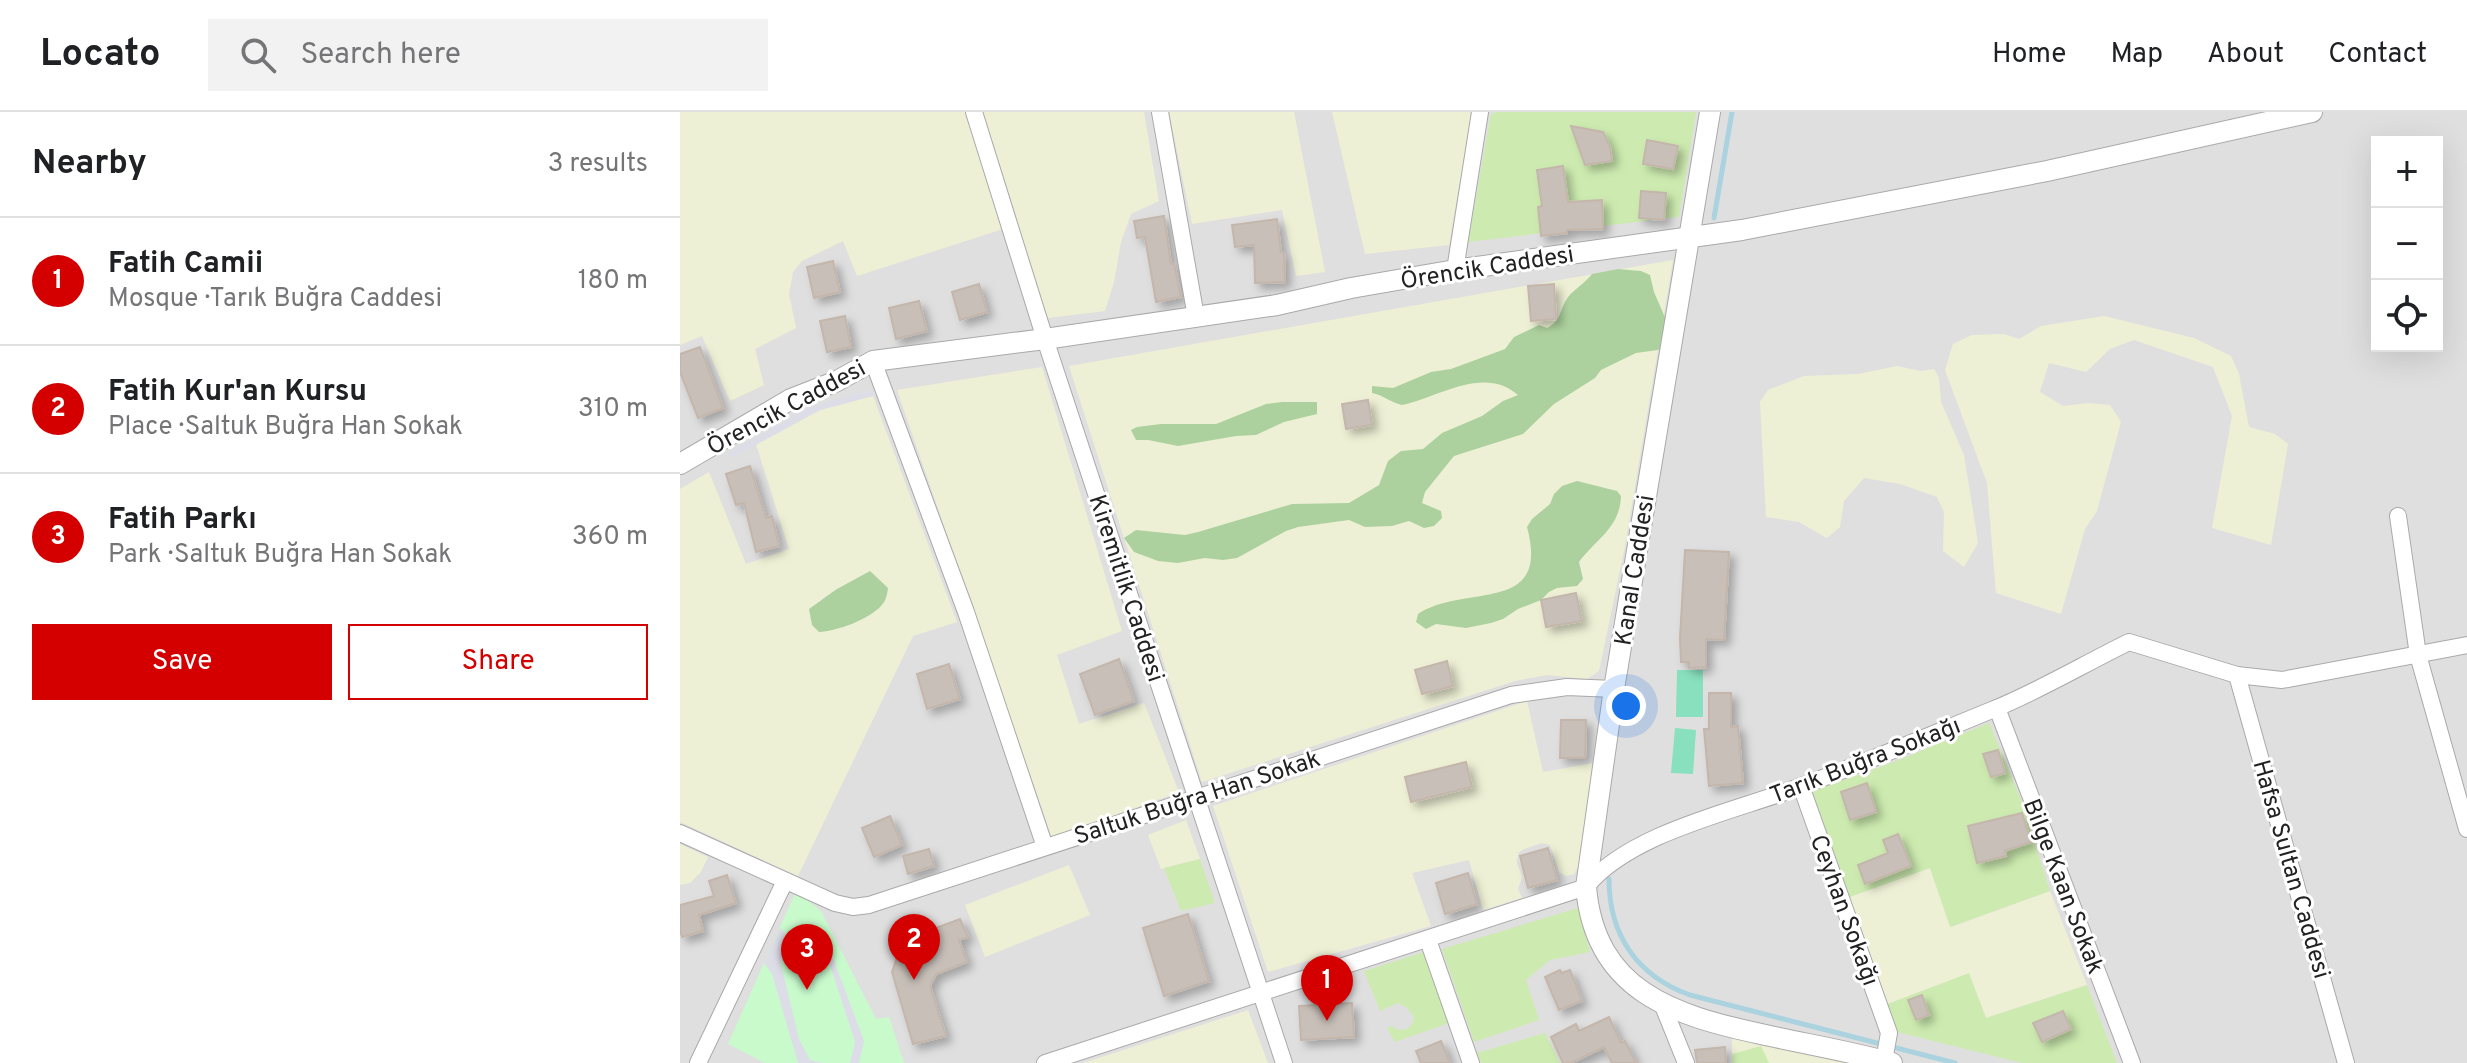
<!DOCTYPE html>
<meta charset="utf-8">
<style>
body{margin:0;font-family:Overpass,sans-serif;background:#f2f2f2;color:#202124}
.controls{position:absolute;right:24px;top:24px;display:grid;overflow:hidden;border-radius:0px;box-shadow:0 8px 32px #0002}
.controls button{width:72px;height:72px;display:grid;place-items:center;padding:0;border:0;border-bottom:2px solid #e0e0e0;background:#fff;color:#202124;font:40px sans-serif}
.you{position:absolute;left:946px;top:594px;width:28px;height:28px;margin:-20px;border:6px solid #fff;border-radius:50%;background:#1a73e8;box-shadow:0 0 0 12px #1a73e833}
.badge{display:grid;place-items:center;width:52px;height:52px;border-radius:50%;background:#d40000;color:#fff;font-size:26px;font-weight:700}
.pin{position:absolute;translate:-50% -66px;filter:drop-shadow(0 2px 4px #0008)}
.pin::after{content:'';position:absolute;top:42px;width:28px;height:24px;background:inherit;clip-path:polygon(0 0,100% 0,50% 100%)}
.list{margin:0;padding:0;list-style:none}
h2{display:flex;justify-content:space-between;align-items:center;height:104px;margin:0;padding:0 32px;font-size:34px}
h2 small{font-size:26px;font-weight:400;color:#757577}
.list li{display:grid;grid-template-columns:52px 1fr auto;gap:24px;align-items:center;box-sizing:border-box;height:128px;padding:0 32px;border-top:2px solid #e0e0e0}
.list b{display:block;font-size:30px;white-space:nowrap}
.list p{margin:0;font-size:26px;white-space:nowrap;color:#757577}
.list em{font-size:26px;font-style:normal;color:#757577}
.actions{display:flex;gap:16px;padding:24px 32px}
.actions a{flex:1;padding:18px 0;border:2px solid #d40000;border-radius:0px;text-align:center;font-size:28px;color:#d40000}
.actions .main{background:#d40000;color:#fff}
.icon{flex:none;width:44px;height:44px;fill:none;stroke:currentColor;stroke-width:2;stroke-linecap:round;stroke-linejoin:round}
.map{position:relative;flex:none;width:1787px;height:951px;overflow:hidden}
header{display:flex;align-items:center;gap:48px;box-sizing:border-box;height:112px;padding:0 40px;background:#fff;border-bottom:2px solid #e0e0e0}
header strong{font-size:38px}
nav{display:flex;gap:44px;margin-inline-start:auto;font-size:28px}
.search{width:560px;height:72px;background:#f2f2f2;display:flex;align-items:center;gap:20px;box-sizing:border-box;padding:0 28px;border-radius:0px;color:#757577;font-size:30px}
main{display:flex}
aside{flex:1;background:#fff}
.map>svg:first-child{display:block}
.residential{fill:#e0dfdf;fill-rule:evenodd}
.farmland{fill:#eef0d5;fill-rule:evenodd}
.grass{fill:#cdebb0}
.forest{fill:#add19e}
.park{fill:#c8facc}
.pitch{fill:#88e0be}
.plaza{fill:#dddde8}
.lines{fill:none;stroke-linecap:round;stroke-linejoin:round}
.stream{stroke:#aad3df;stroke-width:5}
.building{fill:#c7bfb8;stroke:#c4b6ab;stroke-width:2;filter:url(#shadow)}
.minor-casing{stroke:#a9a9a9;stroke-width:18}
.tertiary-casing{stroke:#a9a9a9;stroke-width:22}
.minor{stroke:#fff;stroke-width:16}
.tertiary{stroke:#fff;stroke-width:20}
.labels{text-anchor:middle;stroke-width:6;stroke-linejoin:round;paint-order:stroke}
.street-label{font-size:24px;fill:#222;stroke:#fff}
</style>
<header>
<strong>Locato</strong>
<div class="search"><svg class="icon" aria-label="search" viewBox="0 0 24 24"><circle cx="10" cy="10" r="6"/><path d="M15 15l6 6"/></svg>Search here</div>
<nav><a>Home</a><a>Map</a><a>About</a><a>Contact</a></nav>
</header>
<main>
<aside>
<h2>Nearby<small>3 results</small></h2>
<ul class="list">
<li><span class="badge">1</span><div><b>Fatih Camii</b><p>Mosque · Tarık Buğra Caddesi</p></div><em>180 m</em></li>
<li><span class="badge">2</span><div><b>Fatih Kur'an Kursu</b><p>Place · Saltuk Buğra Han Sokak</p></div><em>310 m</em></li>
<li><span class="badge">3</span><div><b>Fatih Parkı</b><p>Park · Saltuk Buğra Han Sokak</p></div><em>360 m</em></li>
</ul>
<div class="actions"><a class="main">Save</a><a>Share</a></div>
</aside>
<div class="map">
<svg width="1787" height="951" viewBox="0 0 1787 951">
<defs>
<filter id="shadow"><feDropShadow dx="5.5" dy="5.5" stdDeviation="4" flood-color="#0004"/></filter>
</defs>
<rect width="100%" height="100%" fill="#f2efe9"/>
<!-- residential -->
<path class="residential" d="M0,0H1787V951H0ZM1697,30H1757V234H1697Z"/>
<!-- farmland -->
<g class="farmland">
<path d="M0,0H286L323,117L177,164L163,129L122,149L113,160L109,182L116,216L75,237L84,273L50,289L22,224L0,233Z"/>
<path d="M302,0H464L479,89L451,102L441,130L434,170L425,199L368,206Z"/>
<path d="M489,0H614L645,160L616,164L602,98L512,112Z"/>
<path d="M652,0H792L769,133L685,142Z"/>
<path d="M993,148L945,434L919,559L907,567L867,563L835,569L522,670L389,254Z"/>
<path d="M1424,204L1514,226L1551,244L1559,262L1569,315L1595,322L1608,332L1591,433L1532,416L1552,304L1533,255L1454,228L1430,237L1406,260L1369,251L1360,280L1383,294L1408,291L1430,293L1441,310L1417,399L1405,417L1381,502L1316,481L1307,371L1265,258L1273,232L1292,223L1324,222L1339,227L1361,214Z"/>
<path d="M1217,254L1241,259L1254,257L1259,266L1261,290L1284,343L1298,431L1284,455L1263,439L1264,400L1257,385L1220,372L1184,366L1164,389L1160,415L1147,426L1119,410L1086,405L1080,290L1088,278L1124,264L1178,262Z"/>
<path d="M362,255L442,519L377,543L399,612L464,591L499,680L372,726L217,278Z"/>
<path d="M193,284L277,510L233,524L118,764L0,710V377L29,360L66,452L109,437L76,332L140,298ZM157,477L200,496L162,516L142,487Z"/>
<path d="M847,589L863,660L913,651L908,700L900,751L894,762L886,764L879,760L870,733L862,731L844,737L838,741L837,751L842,765L838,777L842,786L803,798L789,748L732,761L751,814L588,860L533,694Z"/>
<path d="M506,708L520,747L481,757L468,723Z"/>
<path d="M0,732L28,745L21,760L10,771L0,773Z"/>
<path d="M389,753L410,803L305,845L285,793Z"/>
<path d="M1250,756L1271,815L1370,779L1407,873L1306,906L1289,862L1205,893L1164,787Z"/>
<path d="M568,898L588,951H403Z"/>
<path d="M1052,926L1171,951H1052Z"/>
</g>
<!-- grass -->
<g class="grass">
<path d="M817,0H1016L999,105L788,130L811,2Z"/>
<path d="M1309,611L1340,685L1370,779L1270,815L1250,756L1164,787L1129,680L1211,651Z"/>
<path d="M520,747L535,791L501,799L484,756Z"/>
<path d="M898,796L910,840L870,848L846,868L859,908L794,930L762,837Z"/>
<path d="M744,840L769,911L715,930L707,916L711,914C720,921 733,918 734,905L727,896L718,891L700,899L684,859Z"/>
<path d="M1289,861L1306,906L1407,873L1437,951H1342L1213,919L1205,893Z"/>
<path d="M865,921L880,951H801L797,941Z"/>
<path d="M1081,934L1089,951H1052V942Z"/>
</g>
<!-- forest -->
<g class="forest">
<path d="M938,157L961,159L970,163L974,180L987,210L986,231L978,238L956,241L921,258L915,266L874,292L843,322L774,344L745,380L742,391L761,399L762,406L754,414L744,416L729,409L712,414L685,415L669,408L618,415L606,419L557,446L543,448L525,446L498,451L478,449L454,440L444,426L456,418L505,423L518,420L612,392L669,391L699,373L708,349L721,339L743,337L762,321L802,304L823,289L838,283C804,253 759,285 722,293C710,290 703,283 692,281V274L713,276L751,260L771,257L825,237L834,225L859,213L867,216C880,209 879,202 885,190C891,178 904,173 912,162Z"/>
<path d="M602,290H637V302L604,310L576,323L556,324L498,334L468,328H456L451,318L457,315L481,312H536L586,292Z"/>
<path d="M897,369L937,379L941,384C940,416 916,427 899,450L903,467L897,474L877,476L869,480L861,488L838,497L823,507L811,511L786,516L756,512L746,517L736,510L738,502C784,471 871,504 847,415L852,407L870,392L874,382L882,374Z"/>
<path d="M190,459L208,476C207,483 206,489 201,494C188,508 157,519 139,520L132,513L129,497L157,477Z"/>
</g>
<!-- park -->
<path class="park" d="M116,779L141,799L196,907L209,905L224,951H85L48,932Z"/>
<!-- pitch -->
<g class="pitch">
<path d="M997,558H1023V605H996Z"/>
<path d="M995,616L1016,618L1013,662L991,661Z"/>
</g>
<!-- plaza -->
<g class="plaza">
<path d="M192,278L193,284L140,298L52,346L48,341L130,295Z"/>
<path d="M100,816L105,821L101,852L119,927L130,948L143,951H118L92,862L84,851Z"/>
<path d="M150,838L184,929L179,951H170L175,930L146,841Z"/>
</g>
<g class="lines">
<!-- stream -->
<g class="stream">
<path d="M1034,106L1052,0"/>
<path d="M929,767C929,823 957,864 1010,883L1275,951"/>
</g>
</g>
<!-- building -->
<g class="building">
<path d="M891,14L923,20L930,35L932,49L905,53Z"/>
<path d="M967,28L998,34L993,57L963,52Z"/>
<path d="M883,54L888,90L922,88L923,117L887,118V121L861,124L858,95L862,94L857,58Z"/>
<path d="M961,79L986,81L984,108L959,106Z"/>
<path d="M484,104L491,152L494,151L501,185L476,190L465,125L457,126L454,109Z"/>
<path d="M597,107L601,140H604L605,170L575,171L574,133L555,135L552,113Z"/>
<path d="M153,149L160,180L134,186L127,155Z"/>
<path d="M299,172L307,200L280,208L272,180Z"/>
<path d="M874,172L876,207L851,209L848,174Z"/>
<path d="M239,189L247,219L216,227L209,196Z"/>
<path d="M165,204L171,235L147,240L140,209Z"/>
<path d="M20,235L43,296L18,306L0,260V242Z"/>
<path d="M688,288L692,313L666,317L662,292Z"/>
<path d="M70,354L86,406L92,404L99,434L76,440L64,391L56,393L46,362Z"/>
<path d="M1005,438L1049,440L1044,528L1026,527V555L1009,556V550H1001L1000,526Z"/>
<path d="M896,481L902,509L866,515L861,488Z"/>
<path d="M439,547L454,589L415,603L400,562Z"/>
<path d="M767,549L773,574L742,582L735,558Z"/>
<path d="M269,552L280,587L247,597L237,562Z"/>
<path d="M1029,581H1051V615L1058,614L1063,671L1029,674L1024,617H1029Z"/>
<path d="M881,608H906L905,646H880Z"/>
<path d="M1318,638L1325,661L1311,665L1303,642Z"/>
<path d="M786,650L792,675L731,690L725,665Z"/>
<path d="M1187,671L1196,700L1170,708L1161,680Z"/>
<path d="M1342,701L1351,730L1325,739L1326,744L1297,751L1288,714Z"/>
<path d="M210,704L222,733L194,745L182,716Z"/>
<path d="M1218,722L1231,754L1185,772L1178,753L1208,741L1203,728Z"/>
<path d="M868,736L877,768L848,776L840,744Z"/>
<path d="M249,737L254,754L228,762L223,744Z"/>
<path d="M788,761L797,792L765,802L756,771Z"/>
<path d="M47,763L56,791L19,803L23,819L2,825L0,818V793L34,784L29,769Z"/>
<path d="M508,802L529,869L484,884L463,816Z"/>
<path d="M280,807L288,825L279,828L287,850L256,862L250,874L266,924L233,932L212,860L219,840L246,832L242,821Z"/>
<path d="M880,858L882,861L890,858L902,889L879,898L865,865Z"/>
<path d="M1242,883L1249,903L1236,908L1228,888Z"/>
<path d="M672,891L674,925L621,928L619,894Z"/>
<path d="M1383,899L1391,917L1362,930L1353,911Z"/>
<path d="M929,905L941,931L945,929L956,951H932L924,935L891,951H883L871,925L896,912L899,919Z"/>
<path d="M761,929L770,951H741L736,939Z"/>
<path d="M1045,935L1046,951H1017L1015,938Z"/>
</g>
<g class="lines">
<defs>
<g id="minor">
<path d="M294,0L365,227L604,951"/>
<path d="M480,0L516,205"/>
<path d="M775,158L800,0"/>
<path d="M193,249L286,500L365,735"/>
<path d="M1718,404L1738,543L1787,717"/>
<path d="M1557,563L1666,951"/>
<path d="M1317,596L1452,951"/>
<path d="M1121,674L1209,921L1204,949"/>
<path d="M0,721L155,791L173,795L189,793L831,583L887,575L934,577"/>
<path d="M748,828L791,951"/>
<path d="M983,894L1006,951"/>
<path d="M18,951L105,769"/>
<path d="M365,951L906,775C949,721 1055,699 1119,675C1184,651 1248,624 1312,598C1359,579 1404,552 1449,530L1557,563L1602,568L1787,533"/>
</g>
<g id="tertiary">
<path d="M1030,0L934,577L906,775C915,879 993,903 1081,922C1125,932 1169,939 1212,951"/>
<path d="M0,352L111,287L157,269L193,249L365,227L597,193L671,176L775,158L1062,118L1367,59L1632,0"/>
</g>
</defs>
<!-- minor casing -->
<use href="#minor" class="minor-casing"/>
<!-- tertiary casing -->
<use href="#tertiary" class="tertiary-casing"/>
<!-- minor -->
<use href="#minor" class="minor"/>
<!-- tertiary -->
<use href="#tertiary" class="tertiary"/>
</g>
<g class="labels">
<!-- street labels -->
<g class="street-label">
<text transform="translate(807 155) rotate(-9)" y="8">Örencik Caddesi</text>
<text transform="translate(106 295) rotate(-28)" y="8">Örencik Caddesi</text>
<text transform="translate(954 458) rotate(-81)" y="8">Kanal Caddesi</text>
<text transform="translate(447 476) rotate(72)" y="8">Kiremitlik Caddesi</text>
<text transform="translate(1185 648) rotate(-21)" y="8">Tarık Buğra Sokağı</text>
<text transform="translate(517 685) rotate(-18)" y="8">Saltuk Buğra Han Sokak</text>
<text transform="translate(1612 757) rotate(74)" y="8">Hafsa Sultan Caddesi</text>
<text transform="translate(1384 774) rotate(69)" y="8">Bilge Kaan Sokak</text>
<text transform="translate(1165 798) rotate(70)" y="8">Ceyhan Sokağı</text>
</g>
</g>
</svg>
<div class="controls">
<button>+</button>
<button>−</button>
<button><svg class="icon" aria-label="locate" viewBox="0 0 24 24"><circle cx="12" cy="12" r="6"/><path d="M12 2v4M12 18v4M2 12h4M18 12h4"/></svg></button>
</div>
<div class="you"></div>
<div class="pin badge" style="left:647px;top:909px">1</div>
<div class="pin badge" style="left:234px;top:868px">2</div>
<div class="pin badge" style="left:127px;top:878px">3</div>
</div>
</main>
